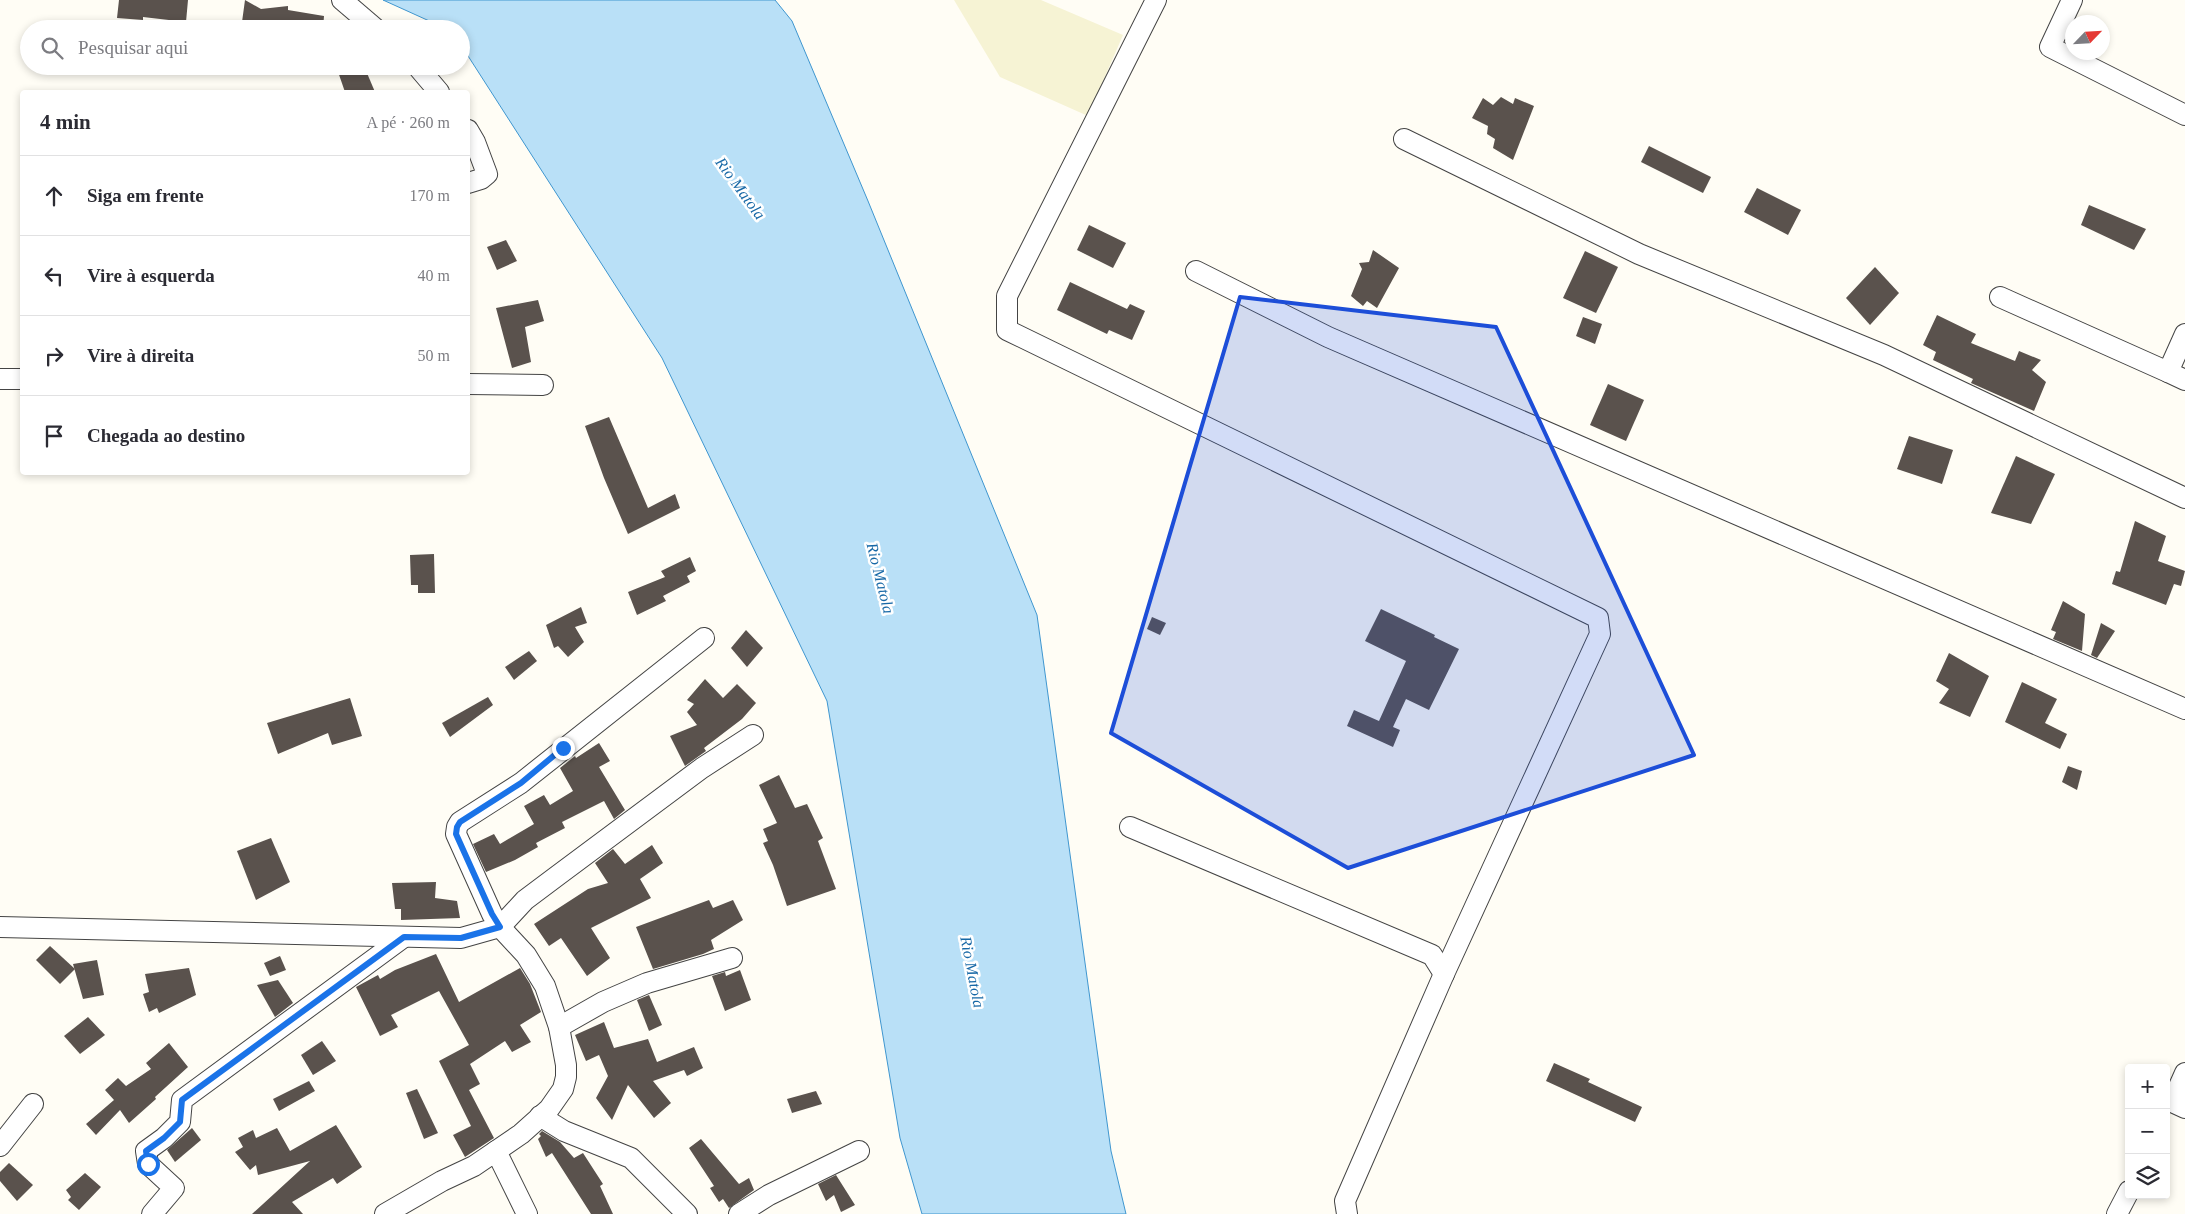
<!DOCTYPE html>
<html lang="pt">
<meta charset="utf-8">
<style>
body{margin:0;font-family:"Times New Roman",serif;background:#f2f2f3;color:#2b2b33}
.controls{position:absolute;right:15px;bottom:15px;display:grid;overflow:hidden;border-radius:5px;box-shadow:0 2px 8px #0003}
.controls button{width:45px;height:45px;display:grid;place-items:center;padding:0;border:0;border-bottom:1px solid #e1e1e2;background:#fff;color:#2b2b33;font:25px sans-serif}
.compass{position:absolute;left:2065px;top:15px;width:45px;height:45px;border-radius:50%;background:#fff;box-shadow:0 2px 8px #0003;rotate:65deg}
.stop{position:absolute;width:15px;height:15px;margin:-11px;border:4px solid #1a73e8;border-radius:50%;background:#fff}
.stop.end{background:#1a73e8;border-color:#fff;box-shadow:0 1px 5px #0008}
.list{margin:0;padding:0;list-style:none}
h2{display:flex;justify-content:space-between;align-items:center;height:65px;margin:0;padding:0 20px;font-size:21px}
h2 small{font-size:16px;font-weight:400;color:#7c7c81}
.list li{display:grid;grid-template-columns:32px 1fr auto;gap:15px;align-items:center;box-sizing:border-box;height:80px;padding:0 20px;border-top:1px solid #e1e1e2}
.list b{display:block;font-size:19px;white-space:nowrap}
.list em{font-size:16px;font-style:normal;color:#7c7c81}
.icon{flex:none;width:28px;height:28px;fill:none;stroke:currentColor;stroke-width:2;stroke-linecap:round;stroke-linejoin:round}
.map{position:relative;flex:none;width:2185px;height:1214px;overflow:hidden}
.search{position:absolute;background:#fff;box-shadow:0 2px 8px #0003;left:20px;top:20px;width:450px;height:55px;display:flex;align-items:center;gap:12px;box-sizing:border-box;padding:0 18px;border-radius:28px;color:#7c7c81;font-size:19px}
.panel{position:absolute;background:#fff;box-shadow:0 2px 8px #0003;left:20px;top:90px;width:450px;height:385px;border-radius:5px}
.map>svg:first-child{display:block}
.farmland{fill:#f6f3d4}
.water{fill:#b9e0f7;stroke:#3f96cf}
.building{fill:#5a524d}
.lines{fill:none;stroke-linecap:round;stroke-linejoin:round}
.minor-casing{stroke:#444;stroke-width:22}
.minor{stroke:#fff;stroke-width:20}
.route{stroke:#1a73e8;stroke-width:6}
.marked{fill:#1d4ed8;fill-opacity:0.2;stroke:#1d4ed8;stroke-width:4;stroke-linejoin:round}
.labels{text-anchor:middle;stroke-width:5;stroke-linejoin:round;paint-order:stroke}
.water-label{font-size:16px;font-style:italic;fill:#1768a6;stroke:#fff}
</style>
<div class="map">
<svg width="2185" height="1214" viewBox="0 0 2185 1214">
<rect width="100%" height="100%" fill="#fffdf5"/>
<!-- farmland -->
<path class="farmland" d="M954,0H1041L1123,35L1088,116L1000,77Z"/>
<!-- water -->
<path class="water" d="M383,0H775L792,21L868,201L1037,615L1111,1151L1126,1214H922L900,1138L827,701L662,358L461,45V29H447Z"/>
<!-- building -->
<g class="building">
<path d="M119,0H188L186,22L143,17V20L117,18Z"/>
<path d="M245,0L261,9L288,6V10L324,16L323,29H279L242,22Z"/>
<path d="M336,66H364L375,92H345Z"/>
<path d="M1501,97L1513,104L1515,98L1534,106L1513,160L1493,148L1495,139L1487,134L1488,126L1472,118L1483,98L1493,105Z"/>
<path d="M1649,146L1711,177L1703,193L1641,162Z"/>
<path d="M1757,188L1801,210L1788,235L1744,212Z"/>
<path d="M2089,205L2146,229L2134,250L2081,225Z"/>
<path d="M1089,225L1126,243L1113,268L1077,250Z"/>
<path d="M506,240L517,261L497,270L487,247Z"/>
<path d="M1373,250L1399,268L1377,308L1367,301L1363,306L1351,296L1362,269L1359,263L1369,262Z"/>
<path d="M1585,251L1618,267L1596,313L1563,298Z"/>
<path d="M1875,267L1899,293L1870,325L1846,298Z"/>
<path d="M1070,282L1127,309L1130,304L1145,311L1132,340L1109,330L1107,334L1057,310Z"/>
<path d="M538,300L544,321L525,327L531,362L512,368L496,308Z"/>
<path d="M1937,315L1976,334L1971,343L2015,361L2019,351L2041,360L2032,370L2046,382L2034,411L1971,383L1973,379L1933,360L1936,352L1923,345Z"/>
<path d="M1583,317L1602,324L1595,344L1576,336Z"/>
<path d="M1608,384L1644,400L1626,441L1590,425Z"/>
<path d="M609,417L648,508L675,494L680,508L628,534L604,478L585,426Z"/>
<path d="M1909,436L1953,450L1942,484L1897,469Z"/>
<path d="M2016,456L2055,474L2031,524L1991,513Z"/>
<path d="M2135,521L2166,536L2158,561L2185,571L2181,586L2174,584L2166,605L2112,584L2116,571L2120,572Z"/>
<path d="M434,554L435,593H418V585H411L410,555Z"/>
<path d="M690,557L696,571L687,576L690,582L663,596L666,601L637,615L628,592L665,577L661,571Z"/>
<path d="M2063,601L2085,614L2082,651L2053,639L2056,632L2051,630Z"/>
<path d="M581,607L587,623L575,627L584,642L568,657L558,646L554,648L546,625Z"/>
<path d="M1381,609L1435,635L1434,637L1459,649L1429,710L1406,699L1393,727L1400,730L1393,747L1347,726L1354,710L1379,721L1406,661L1365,641Z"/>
<path d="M1152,617L1166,623L1160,635L1147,629Z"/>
<path d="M2101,623L2115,631L2097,658L2091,655Z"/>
<path d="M746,630L763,648L747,667L731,648Z"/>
<path d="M529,651L537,661L514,680L505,667Z"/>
<path d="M1949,653L1989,676L1970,717L1939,703L1949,689L1936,681Z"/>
<path d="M705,679L723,698L737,684L756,703L742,719L704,748L706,751L685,766L670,736L697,725L687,712L694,704L687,700Z"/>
<path d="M2022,682L2057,699L2045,723L2067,734L2060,749L2005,722Z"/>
<path d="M488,697L493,705L450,737L442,723Z"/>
<path d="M350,698L362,736L332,745L328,733L278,754L267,723Z"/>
<path d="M599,743L610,761L599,767L625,810L614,819L604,801L562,822L565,828L536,843L538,847L515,860L486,872L473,844L494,834L500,844L534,824L524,806L544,795L550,805L573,791L560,768L575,756L576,758Z"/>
<path d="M2068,766L2082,771L2077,790L2062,782Z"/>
<path d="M779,775L795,808L807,804L823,838L818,841L836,889L787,906L773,865L763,843L768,841L763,829L777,823L759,785Z"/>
<path d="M271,838L290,882L256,900L237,851Z"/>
<path d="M652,845L663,863L640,879L651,898L591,928L610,958L587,976L561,938L549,946L534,924L588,889L608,883L595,863L613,849L625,864Z"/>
<path d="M436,882L435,898L457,901L460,918L401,920V909H395L392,883Z"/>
<path d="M709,900L713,908L733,900L743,920L711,940L714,949L703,954L653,969L636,927Z"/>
<path d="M50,946L75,969L60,984L36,960Z"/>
<path d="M436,954L459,1002L520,968L530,984L541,1012L520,1025L531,1042L512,1052L505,1041L470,1064L480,1084L469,1090L494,1138L465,1157L453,1135L471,1126L439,1061L469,1045L439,991L391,1015L398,1027L380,1036L356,987L378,975L380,979L395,970Z"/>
<path d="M280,956L286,970L270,976L264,963Z"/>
<path d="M97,960L104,995L83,999L73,964Z"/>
<path d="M189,968L196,995L159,1013L157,1008L149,1012L143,994L149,992L145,974Z"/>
<path d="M740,970L751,1000L725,1011L712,976L725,972L726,976Z"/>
<path d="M278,980L293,1003L275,1017L257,985Z"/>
<path d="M649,995L662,1025L649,1031L637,1000Z"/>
<path d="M88,1017L105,1035L80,1054L64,1036Z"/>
<path d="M604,1022L614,1048L648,1039L657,1062L694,1047L703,1068L687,1076L684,1070L653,1081L671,1103L654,1118L628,1085L612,1120L596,1098L608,1076L599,1055L586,1061L575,1035Z"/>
<path d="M322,1041L336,1061L313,1075L301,1055Z"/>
<path d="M169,1043L188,1067L155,1097L156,1099L129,1123L120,1110L96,1135L86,1124L114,1100L105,1090L118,1078L126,1086L151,1069L146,1063Z"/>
<path d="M1554,1063L1590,1079L1588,1082L1642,1107L1635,1122L1546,1081Z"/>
<path d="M309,1081L315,1091L279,1111L273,1099Z"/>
<path d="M417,1089L438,1133L424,1139L406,1093Z"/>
<path d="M816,1091L822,1104L792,1113L787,1099Z"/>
<path d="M336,1125L362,1167L337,1184L333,1178L292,1202L303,1214H252L310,1161L258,1175L256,1165L250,1170L235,1152L243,1147L238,1138L253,1130L256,1138L277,1128L290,1151Z"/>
<path d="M192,1128L201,1140L175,1162L167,1150Z"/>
<path d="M542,1131L560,1142L574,1158L583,1153L603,1184L600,1186L613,1214H591L552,1153L546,1157L538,1139L541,1136L539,1134Z"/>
<path d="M701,1139L739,1184L749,1178L754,1190L729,1208L723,1199L719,1202L710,1188L714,1186L689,1148Z"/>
<path d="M9,1163L33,1185L17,1201L0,1181V1172Z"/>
<path d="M85,1173L101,1187L79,1210L68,1200L71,1197L66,1190Z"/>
<path d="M836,1175L855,1205L841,1212L834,1195L826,1201L818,1184Z"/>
</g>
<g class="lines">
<defs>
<g id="minor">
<path d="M342,0L376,29"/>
<path d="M1156,0L1007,296V330L1598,618L1600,634L1444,974L1345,1201L1347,1214"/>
<path d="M2072,0L2050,47L2185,115"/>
<path d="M417,66L439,92"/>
<path d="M468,130L475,142L487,174L481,179L468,183"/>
<path d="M1404,139L1639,254L1884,355L2185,498"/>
<path d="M1196,271L1328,337L2185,709"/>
<path d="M2000,297L2168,372"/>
<path d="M2185,334L2168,372L2185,380"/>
<path d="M0,379H22"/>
<path d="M468,384L543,385"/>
<path d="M1130,827L1432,955L1444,974"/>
<path d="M0,927L461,938L500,927L525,900L557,876L702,768L753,735"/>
<path d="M559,1027L603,1002L647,983L732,958"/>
<path d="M2185,1073L2172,1102L2185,1108"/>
<path d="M540,1116L564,1131L631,1158L687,1214"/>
<path d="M0,1146L33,1104"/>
<path d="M496,1151L527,1214"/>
<path d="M152,1214L174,1188L148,1164L146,1151L164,1138L180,1122L182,1100L404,937"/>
<path d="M385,1214L442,1181L474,1166L521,1134L549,1109L563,1089L566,1077V1065L559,1027L545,986L526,955L500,927L492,914L456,834L457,827L460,822L521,783L704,638"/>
<path d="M739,1214L769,1195L859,1151"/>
<path d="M2117,1214L2129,1191"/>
</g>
</defs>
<!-- minor casing -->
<use href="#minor" class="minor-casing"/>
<!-- minor -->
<use href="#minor" class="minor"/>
</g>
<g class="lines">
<!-- route -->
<path class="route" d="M148,1164L146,1151L164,1138L180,1122L182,1100L404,937L461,938L500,927L492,914L456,834L457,827L460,822L521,783L563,748"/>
</g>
<!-- marked area -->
<path class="marked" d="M1240,297L1496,327L1694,755L1348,868L1111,733Z"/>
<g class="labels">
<!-- water labels -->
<g class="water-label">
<text transform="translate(741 188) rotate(54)" y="6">Rio Matola</text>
<text transform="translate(881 578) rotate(76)" y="6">Rio Matola</text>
<text transform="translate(973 972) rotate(79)" y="6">Rio Matola</text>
</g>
</g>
</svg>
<div class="controls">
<button>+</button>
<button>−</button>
<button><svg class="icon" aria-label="layers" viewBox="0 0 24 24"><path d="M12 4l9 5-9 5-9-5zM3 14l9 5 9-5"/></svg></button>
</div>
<svg class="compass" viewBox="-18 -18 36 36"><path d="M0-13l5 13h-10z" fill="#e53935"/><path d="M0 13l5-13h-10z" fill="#7c7c81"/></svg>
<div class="stop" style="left:148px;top:1164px"></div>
<div class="stop end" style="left:563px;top:748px"></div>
<div class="search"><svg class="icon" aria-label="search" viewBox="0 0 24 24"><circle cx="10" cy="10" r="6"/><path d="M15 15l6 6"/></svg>Pesquisar aqui</div>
<section class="panel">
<h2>4 min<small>A pé · 260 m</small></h2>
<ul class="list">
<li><svg class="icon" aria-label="ahead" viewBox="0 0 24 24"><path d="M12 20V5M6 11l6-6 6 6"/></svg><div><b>Siga em frente</b></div><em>170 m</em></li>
<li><svg class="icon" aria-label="left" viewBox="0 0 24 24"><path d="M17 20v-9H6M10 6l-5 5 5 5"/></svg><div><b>Vire à esquerda</b></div><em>40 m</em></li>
<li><svg class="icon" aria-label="right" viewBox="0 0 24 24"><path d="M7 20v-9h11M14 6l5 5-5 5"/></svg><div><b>Vire à direita</b></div><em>50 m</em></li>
<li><svg class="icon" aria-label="arrive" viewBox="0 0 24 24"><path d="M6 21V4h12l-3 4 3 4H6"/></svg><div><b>Chegada ao destino</b></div></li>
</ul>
</section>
</div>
